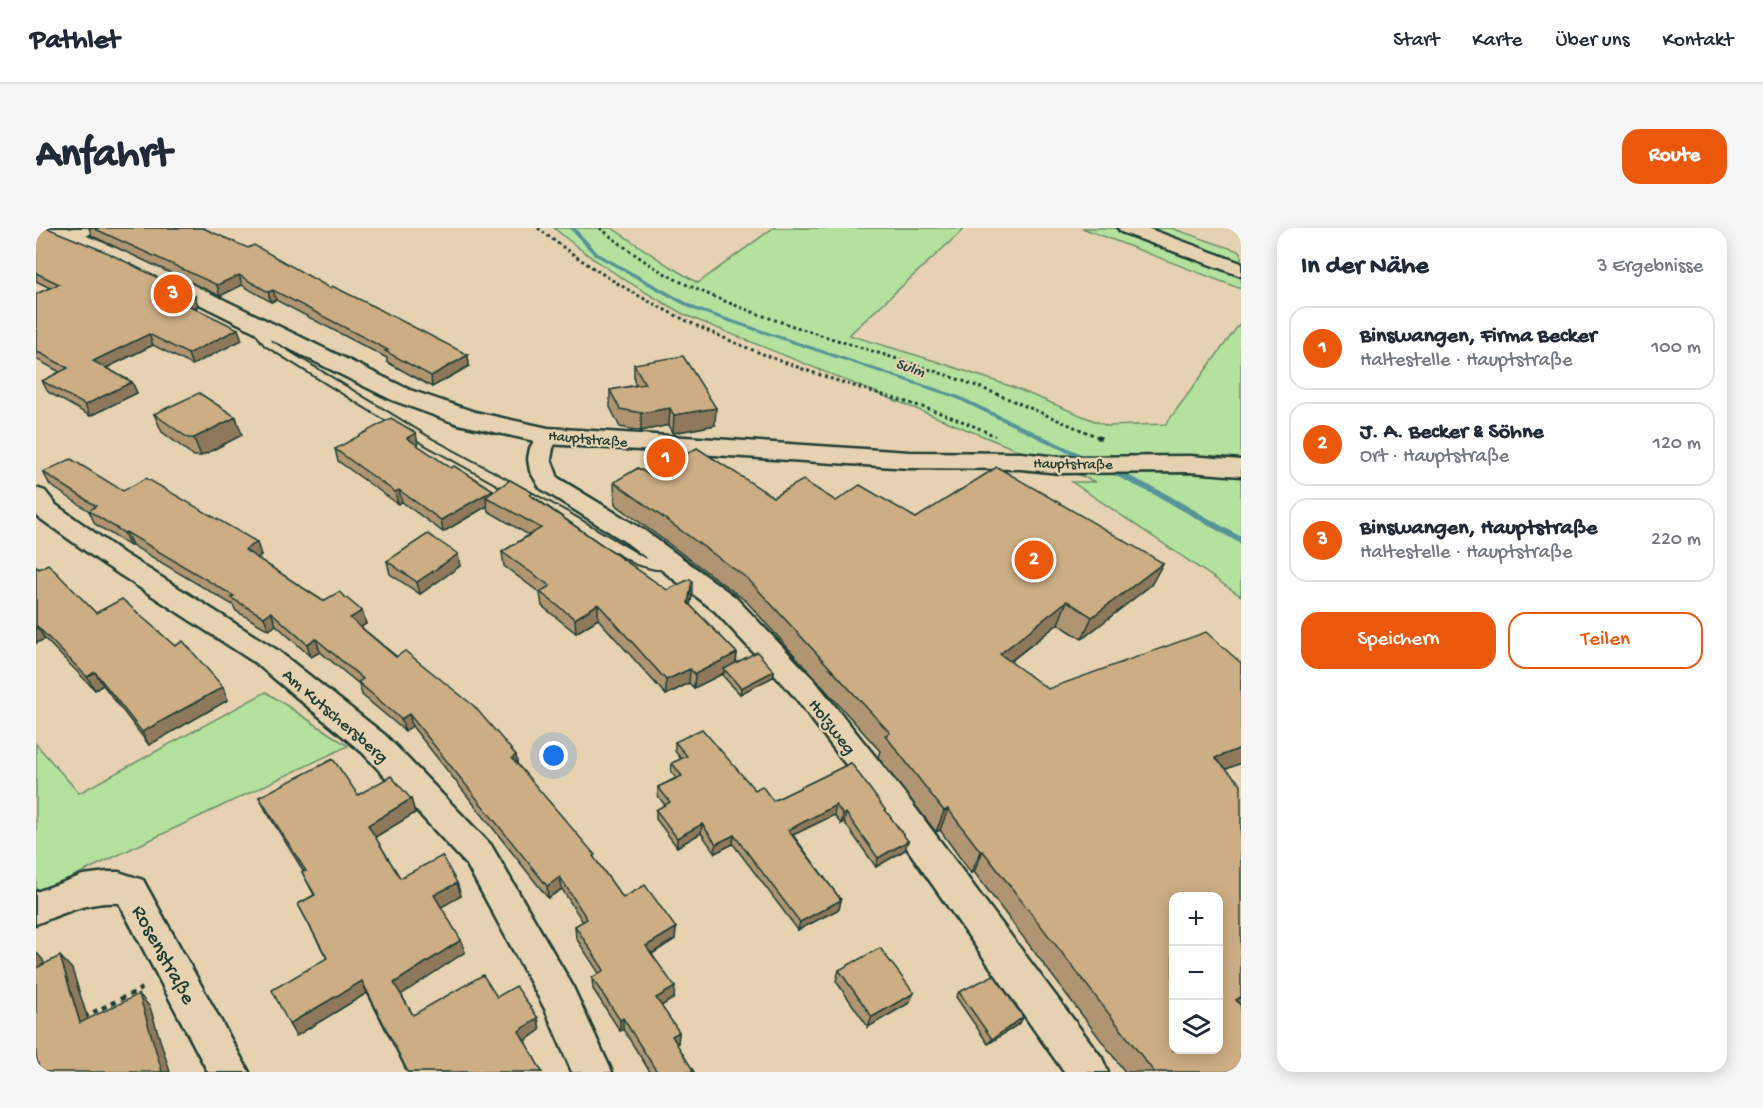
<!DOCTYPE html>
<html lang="de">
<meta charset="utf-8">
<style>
body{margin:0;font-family:"Gochi Hand",sans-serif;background:#f6f6f7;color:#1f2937}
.controls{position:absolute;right:18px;bottom:18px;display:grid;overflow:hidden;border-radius:12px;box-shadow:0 3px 15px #0003}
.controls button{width:54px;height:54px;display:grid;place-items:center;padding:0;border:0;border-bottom:2px solid #e0e1e3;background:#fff;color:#1f2937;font:30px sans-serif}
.you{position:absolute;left:518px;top:528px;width:21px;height:21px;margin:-15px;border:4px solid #fff;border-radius:50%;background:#1a73e8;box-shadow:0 0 0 9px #1a73e833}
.badge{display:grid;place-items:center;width:39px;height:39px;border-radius:50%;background:#ea580c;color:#fff;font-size:20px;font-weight:700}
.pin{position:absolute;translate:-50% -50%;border:3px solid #fff;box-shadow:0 2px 6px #0006}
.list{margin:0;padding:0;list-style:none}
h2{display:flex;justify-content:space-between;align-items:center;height:78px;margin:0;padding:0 24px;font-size:26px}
h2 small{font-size:20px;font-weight:400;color:#747a83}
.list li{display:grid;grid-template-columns:39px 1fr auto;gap:18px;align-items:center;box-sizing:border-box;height:84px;margin:0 12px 12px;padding:0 12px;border:2px solid #e0e1e3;border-radius:18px}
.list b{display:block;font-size:22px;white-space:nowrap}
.list p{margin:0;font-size:20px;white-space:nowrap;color:#747a83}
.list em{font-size:20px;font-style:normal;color:#747a83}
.actions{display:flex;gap:12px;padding:18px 24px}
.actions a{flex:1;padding:14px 0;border:2px solid #ea580c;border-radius:18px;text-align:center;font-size:21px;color:#ea580c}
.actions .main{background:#ea580c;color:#fff}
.icon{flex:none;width:33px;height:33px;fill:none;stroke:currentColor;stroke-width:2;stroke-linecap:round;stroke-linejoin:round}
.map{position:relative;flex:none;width:1205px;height:844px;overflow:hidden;border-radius:18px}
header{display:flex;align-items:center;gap:36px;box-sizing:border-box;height:84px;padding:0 30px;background:#fff;border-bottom:2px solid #e0e1e3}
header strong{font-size:28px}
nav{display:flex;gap:33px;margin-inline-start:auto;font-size:21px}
.intro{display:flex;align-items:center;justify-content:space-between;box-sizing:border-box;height:144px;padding:0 36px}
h1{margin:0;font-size:42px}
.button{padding:15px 27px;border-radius:18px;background:#ea580c;color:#fff;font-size:21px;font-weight:700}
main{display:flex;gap:36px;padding:0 36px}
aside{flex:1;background:#fff;border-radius:18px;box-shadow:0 3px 15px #0003}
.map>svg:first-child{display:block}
.green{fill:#b5e19f;stroke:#6a8f6a;stroke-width:1.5}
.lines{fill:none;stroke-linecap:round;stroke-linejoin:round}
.stream{fill:#589398;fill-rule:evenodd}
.service-casing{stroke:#1f3d34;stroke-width:4}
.minor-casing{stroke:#1f3d34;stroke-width:5}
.tertiary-casing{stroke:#1f3d34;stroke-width:5}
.secondary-casing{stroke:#1f3d34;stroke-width:5}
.path-far2{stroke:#1f3d34;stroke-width:3;stroke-dasharray:3 3;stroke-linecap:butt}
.path-far1{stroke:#1f3d34;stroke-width:4;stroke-dasharray:4.5 4.5;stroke-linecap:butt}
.path{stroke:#1f3d34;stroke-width:4.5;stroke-dasharray:5 5;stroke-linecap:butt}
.service{fill:#e6d2b0;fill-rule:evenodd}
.minor{fill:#e6d2b0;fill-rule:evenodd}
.tertiary{fill:#e6d2b0;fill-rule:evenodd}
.secondary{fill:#e6d2b0;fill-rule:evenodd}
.wall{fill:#af9572;stroke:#1f3d34;stroke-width:1.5}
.shaded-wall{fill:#8f795c;stroke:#1f3d34;stroke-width:1.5}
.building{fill:#ccad84;stroke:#1f3d34;stroke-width:1.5;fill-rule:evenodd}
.labels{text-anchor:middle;stroke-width:4.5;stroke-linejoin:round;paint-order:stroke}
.far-street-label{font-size:15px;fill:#1f3d34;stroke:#e6d2b0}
.far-water-label{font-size:16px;font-style:italic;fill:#284b45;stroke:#e6d2b0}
.street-label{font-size:18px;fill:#1f3d34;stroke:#e6d2b0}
.near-street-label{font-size:21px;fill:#1f3d34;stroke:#e6d2b0}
</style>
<header>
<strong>Pathlet</strong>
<nav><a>Start</a><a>Karte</a><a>Über uns</a><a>Kontakt</a></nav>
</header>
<div class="intro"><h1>Anfahrt</h1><a class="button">Route</a></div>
<main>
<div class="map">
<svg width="1205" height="844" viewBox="0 0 1205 844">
<rect width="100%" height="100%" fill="#e6d2b0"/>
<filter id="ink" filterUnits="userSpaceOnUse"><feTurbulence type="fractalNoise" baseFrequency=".0167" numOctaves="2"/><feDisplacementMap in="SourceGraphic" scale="12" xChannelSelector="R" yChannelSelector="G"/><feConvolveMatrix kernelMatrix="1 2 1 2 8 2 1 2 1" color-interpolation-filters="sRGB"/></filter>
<g filter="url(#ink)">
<!-- green -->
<g class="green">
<path d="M518,0H576L633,38L662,55L737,0H929L813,107L896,132L974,158L1071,198L1130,196L1205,94V368L1036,254H1060L649,87C603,61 558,35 518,0Z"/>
<path d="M1046,0H1135L1205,24V61Z"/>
<path d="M230,464L312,518L0,666V516L43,565Z"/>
</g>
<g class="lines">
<!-- stream -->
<g class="stream">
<path d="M533,0H539L562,25L661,80L923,168L1062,234L1058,236H1055L919,170L657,82L558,27Z"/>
<path d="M1067,238H1073L1129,265L1205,309V316L1123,269L1067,242Z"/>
</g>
<defs>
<path id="service" d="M216,95H222L235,113L395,211L532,285L608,330C619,333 636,330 643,337L637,341H619L600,336L524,291L387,215L229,117L214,97Z"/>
<g id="minor">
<path d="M37,0H62C55,8 38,13 28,11L25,7L28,3Z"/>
<path d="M512,201L520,203L523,208L517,220L515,231L522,250L609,303L699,369L779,453L869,566L1066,830L1072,844H1028L847,586L759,469L679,383L591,315L504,260L494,243L492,231L494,220L504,203Z"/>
<path d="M0,260L9,263L20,277L87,325L241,422L349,507L455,617L535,755L576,844H536L509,781L431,637L327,525L221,436L69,337L2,289L0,286Z"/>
<path d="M71,644H83L107,652L213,844H172L83,675C53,673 28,685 0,696V664L47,647Z"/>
</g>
<path id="tertiary" d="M4,0H32L89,24L374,162L439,184L512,200L873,224L985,225L1023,229L1154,228L1205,232V248L1154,244L1023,245L985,241L873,240L512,216L422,196L356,172L75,32L7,4Z"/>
<path id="secondary" d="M1082,0H1111L1205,35V48L1085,4Z"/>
</defs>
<!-- service casing -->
<use href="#service" class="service-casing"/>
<!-- minor casing -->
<use href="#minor" class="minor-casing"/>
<!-- tertiary casing -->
<use href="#tertiary" class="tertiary-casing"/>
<!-- secondary casing -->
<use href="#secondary" class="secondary-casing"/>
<!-- path-far2 -->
<g class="path-far2">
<path d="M502,0C592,72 695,118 805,154C857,171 910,183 959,208"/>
<path d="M564,0C588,19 612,37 639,51C722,92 813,114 901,144C957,162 1010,188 1065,210"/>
</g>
<!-- path-far1 -->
<path class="path-far1" d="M1061,209L1067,211"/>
<!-- path -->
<path class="path" d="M48,789L109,759"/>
<!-- service -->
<use href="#service" class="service"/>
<!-- minor -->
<use href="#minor" class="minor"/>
<!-- tertiary -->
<use href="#tertiary" class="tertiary"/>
<!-- secondary -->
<use href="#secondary" class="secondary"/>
</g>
<!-- wall -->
<g class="wall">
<path d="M0,0L162,78L159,80L206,112L156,137L117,117L70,140L96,154L101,165L54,188L12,164L6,153L24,144L0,131V66L14,60L0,53Z"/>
<path d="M53,0H167L294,60L432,127L433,138L396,159L351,134V130L240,72L235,74L206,57L184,68L56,8Z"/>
<path d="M598,136L679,197L637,205L633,197L605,203L584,199L574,179V162L600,157L598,153Z"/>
<path d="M118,186L206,207L165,228H158L126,204Z"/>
<path d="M380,205L381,217L415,240L457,262V264L498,269L631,362L656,368L654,377L701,425L700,435L738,443L737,449L704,466L687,448L688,445L658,460L653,455L630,467L562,391L540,405L506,378L504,365L468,338L466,324L493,307L452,283L451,278L407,304L366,274L362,276L302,233L299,221Z"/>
<path d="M7,244L87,263L225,327L221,330L287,373L326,383L330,396L325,399L480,527L481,536L559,631L587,670L640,700L639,711L616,726L638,770L625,778L643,804L642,815L640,816L658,844H614L587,801L584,803L557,761L556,750L563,745L540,710L539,698L547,694L526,661L512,670L376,498L369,503L326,467L323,456L284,424L275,429L240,397L233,402L200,383L197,377L96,317L94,318L59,296L53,283L14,257Z"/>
<path d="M613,247L737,269L800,273L880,290L1127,335L1115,357L1046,411L1022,396L974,434L1012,461L1205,435V535L1190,541L1205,844H1089L938,644L935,645L904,602L900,604L842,529L844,523L710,373L579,276L578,254Z"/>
<path d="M351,333L424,338L384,366L354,346Z"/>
<path d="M0,338L60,385L192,472L113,517L67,457L59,462L9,411L0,415Z"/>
<path d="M639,514L737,573L815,535L869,622L840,639L808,594L805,596L798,587L757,607L805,672L803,681L762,702L697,616L679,625L665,605L641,619L620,591V582L629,577L622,568V559L640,550L635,544L636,535L645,531L639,523Z"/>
<path d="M322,567L375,571L379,585L339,609L364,650L421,655L425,668L405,679L429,724L365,766L377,787L461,769L502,790L504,802L489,813L506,844H371L331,765L260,808L253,796L291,731L262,676L278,667L266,644H268L230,583L223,569Z"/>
<path d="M803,742L873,775L832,799L800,753Z"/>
<path d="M923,764L987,789L984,795L952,816L920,769Z"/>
</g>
<!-- shaded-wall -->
<g class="shaded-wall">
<path d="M203,47L206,57L184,68L181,57Z"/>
<path d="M237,62L240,72L235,74L232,64Z"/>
<path d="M159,68L162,78L150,84L146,74Z"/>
<path d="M202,101L206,112L156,137L152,126Z"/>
<path d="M113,106L117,117L62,144L57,133Z"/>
<path d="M432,127L433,138L396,159L395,148Z"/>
<path d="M96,154L101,165L54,188L49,177Z"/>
<path d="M634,180L633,197L605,203V185Z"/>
<path d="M680,180L679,197L637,205L638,187Z"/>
<path d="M200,189L206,207L165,228L158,210Z"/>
<path d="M380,205L382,217L373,222L371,210Z"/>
<path d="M363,262L366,274L362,276L359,264Z"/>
<path d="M457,262L459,274L450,269L451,278L407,304L405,292Z"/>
<path d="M90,304L96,317L94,318L88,305Z"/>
<path d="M221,314L225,327L214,335L209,322Z"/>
<path d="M422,326L424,338L384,366L381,354Z"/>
<path d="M1127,335L1115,357L1046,411L1056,389Z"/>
<path d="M656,353V368L651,389L652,375Z"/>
<path d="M1031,373L1022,396L955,448L964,426Z"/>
<path d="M562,376V391L540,405L539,391Z"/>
<path d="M326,383L330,396L318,403L314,390Z"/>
<path d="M235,384L240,397L233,402L228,389Z"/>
<path d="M1,398L9,411L0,415V399Z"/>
<path d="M280,411L284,424L275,429L271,416Z"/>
<path d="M701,425L699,439L688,441V445L658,460L659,446Z"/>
<path d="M654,441L653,455L630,467V452Z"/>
<path d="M738,443L737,449L704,466L705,460Z"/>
<path d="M59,444L67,457L59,462L51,449Z"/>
<path d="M187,459L192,472L113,517L106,504Z"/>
<path d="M373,486L376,498L369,503L365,491Z"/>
<path d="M1205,520V535L1164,552L1179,530Z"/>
<path d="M480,527L482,540L476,530Z"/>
<path d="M375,571L379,585L336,611L332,597Z"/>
<path d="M800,577L798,587L751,610L752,602Z"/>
<path d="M912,581L904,602L900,604L908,583Z"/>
<path d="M810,585L808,594L805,596L807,587Z"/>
<path d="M666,596L665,605L641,619V610Z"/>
<path d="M698,607L697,616L679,625L680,616Z"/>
<path d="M872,613L869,622L840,639L842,630Z"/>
<path d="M947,623L938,644L935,645L945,624Z"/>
<path d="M524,649L526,661L512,670L511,658Z"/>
<path d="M421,655L425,668L402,681L398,667Z"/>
<path d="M805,672L803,681L762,702L764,694Z"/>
<path d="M640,700L639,711L610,729V718Z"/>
<path d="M425,712L429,724L363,768L358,755Z"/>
<path d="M0,724L7,732L13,753L0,740Z"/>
<path d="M24,728L36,741L57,807L44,795Z"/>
<path d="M326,753L331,765L260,808L253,796Z"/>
<path d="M639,759L638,770L620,781V770Z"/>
<path d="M878,765L873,775L832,799L836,789Z"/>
<path d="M103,766L114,779L134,844H124Z"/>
<path d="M1205,769V779L1200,772Z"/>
<path d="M987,789L984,795L952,816L956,811Z"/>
<path d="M502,790L504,802L486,815L483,803Z"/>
<path d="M587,790V801L584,803V792Z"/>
<path d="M643,804L642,815L635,819L636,808Z"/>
</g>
<!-- building -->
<g class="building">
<path d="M0,0H11L70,24L159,68L146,74L202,101L152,126L113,106L57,133L96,154L49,177L6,153L32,140L0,123V66L23,56L0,45Z"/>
<path d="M57,0H167L212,20L218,17L294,60L296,58L333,76L432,127L395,148L349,123L352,122L237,62L232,64L203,47L181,57Z"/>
<path d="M647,128L680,180L638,187L634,180L605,185L584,181L574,162L609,156L598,136Z"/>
<path d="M163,165L200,189L158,210H152L118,186Z"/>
<path d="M355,190L380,205L371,210L415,240L418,238L457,262L405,292L363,262L359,264L299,221Z"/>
<path d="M661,220L737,269L767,252L800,273L824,257L880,290L961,239L1127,335L1056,389L1031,373L964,426L1012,461L1170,404L1205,435V520L1179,530L1205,556V769L1200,772L1205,778V844H1118L947,623L945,624L912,581L908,583L849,507L854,505L712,351L578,254L602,240L613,247ZM1137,669H1182V822H1137Z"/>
<path d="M35,231L87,263L110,250L221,314L209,322L287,373L303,364L326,383L314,390L360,429L369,423L438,478L480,527L476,530L559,627L557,628L587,670L609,657L640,700L610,718L639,759L620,770L643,804L636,808L658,844H621L587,790L584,792L556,750L568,742L539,698L551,691L524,649L511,658L373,486L365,491L322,454L327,451L280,411L271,416L235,384L228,389L195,370L198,368L90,304L88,305L53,283L60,278L7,244Z"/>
<path d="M474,252L497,265L494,267L631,362L654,351L656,353L652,375L701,425L659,446L654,441L630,452L562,376L539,391L504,364L514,358L466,324L505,300L450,269Z"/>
<path d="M392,306L422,326L381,354L351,333Z"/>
<path d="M12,336L60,385L86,371L139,418L147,413L187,459L106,504L59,444L51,449L1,398L0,399V338L3,341Z"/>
<path d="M721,424L738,443L705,460L688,441Z"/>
<path d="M666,501L719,562L726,558L737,573L815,535L872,613L842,630L810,585L807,587L800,577L752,602L805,672L764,694L698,607L680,616L666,596L641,610L620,582L634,574L622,559L646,548L636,535L651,528L639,514Z"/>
<path d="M297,531L322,567L355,548L375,571L332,597L364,650L406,628L421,655L398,667L425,712L358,755L377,787L447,747L461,769L480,758L502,790L483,803L506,844H372L326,753L253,796L236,762L291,730L262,676L279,667L266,644L270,643L223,569Z"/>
<path d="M844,720L878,765L836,789L803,742Z"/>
<path d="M24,728L44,795L103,766L126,843L124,844H4L0,828V740Z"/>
<path d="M958,747L987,789L956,811L923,764Z"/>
</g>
</g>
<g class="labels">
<!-- far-street labels -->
<g class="far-street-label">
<text transform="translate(552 210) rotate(5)" y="5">Hauptstraße</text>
<text transform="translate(1037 235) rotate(1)" y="5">Hauptstraße</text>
</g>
<!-- far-water labels -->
<g class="far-water-label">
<text transform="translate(875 138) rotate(19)" y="6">Sulm</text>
</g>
<!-- street labels -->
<g class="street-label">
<text transform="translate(300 487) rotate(41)" y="6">Am Kutschersberg</text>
<text transform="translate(797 498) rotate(52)" y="6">Holzweg</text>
</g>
<!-- near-street labels -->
<g class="near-street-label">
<text transform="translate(129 726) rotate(61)" y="7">Rosenstraße</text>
</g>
</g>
</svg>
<div class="controls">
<button>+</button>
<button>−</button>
<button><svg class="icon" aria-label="layers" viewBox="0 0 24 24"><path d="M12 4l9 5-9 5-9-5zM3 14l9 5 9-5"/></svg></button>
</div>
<div class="you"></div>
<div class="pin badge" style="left:630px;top:230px">1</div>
<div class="pin badge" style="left:998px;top:332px">2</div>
<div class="pin badge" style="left:137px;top:66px">3</div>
</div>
<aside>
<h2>In der Nähe<small>3 Ergebnisse</small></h2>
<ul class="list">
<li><span class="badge">1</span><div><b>Binswangen, Firma Becker</b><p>Haltestelle · Hauptstraße</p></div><em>100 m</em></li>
<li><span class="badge">2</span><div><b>J. A. Becker &amp; Söhne</b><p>Ort · Hauptstraße</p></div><em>120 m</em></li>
<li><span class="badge">3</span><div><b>Binswangen, Hauptstraße</b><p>Haltestelle · Hauptstraße</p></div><em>220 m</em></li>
</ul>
<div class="actions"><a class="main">Speichern</a><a>Teilen</a></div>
</aside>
</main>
